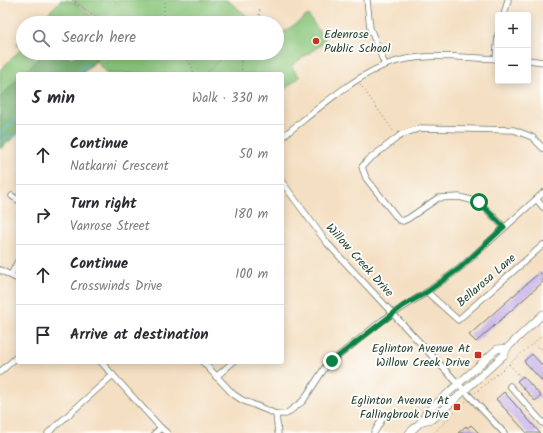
<!DOCTYPE html>
<meta charset="utf-8">
<style>
body{margin:0;font-family:Kalam,sans-serif;background:#f7f7f7;color:#2b2b33}
.controls{position:absolute;right:12px;top:12px;display:grid;overflow:hidden;border-radius:4px;box-shadow:0 2px 10px #0003}
.controls button{width:36px;height:36px;display:grid;place-items:center;padding:0;border:0;border-bottom:1px solid #e1e1e2;background:#fff;color:#2b2b33;font:20px sans-serif}
.stop{position:absolute;width:12px;height:12px;margin:-9px;border:3px solid #0b8043;border-radius:50%;background:#fff}
.stop.end{background:#0b8043;border-color:#fff;box-shadow:0 1px 4px #0008}
.list{margin:0;padding:0;list-style:none}
h2{display:flex;justify-content:space-between;align-items:center;height:52px;margin:0;padding:0 16px;font-size:17px}
h2 small{font-size:13px;font-weight:400;color:#7c7c81}
.list li{display:grid;grid-template-columns:26px 1fr auto;gap:12px;align-items:center;box-sizing:border-box;height:60px;padding:0 16px;border-top:1px solid #e1e1e2}
.list b{display:block;font-size:15px;white-space:nowrap}
.list p{margin:0;font-size:13px;white-space:nowrap;color:#7c7c81}
.list em{font-size:13px;font-style:normal;color:#7c7c81}
.icon{flex:none;width:22px;height:22px;fill:none;stroke:currentColor;stroke-width:2;stroke-linecap:round;stroke-linejoin:round}
.map{position:relative;flex:none;width:543px;height:433px;overflow:hidden}
.search{position:absolute;background:#fff;box-shadow:0 2px 10px #0003;left:16px;top:16px;width:268px;height:44px;display:flex;align-items:center;gap:10px;box-sizing:border-box;padding:0 14px;border-radius:22px;color:#7c7c81;font-size:15px}
.panel{position:absolute;background:#fff;box-shadow:0 2px 10px #0003;left:16px;top:72px;width:268px;height:292px;border-radius:4px}
.map>svg:first-child{display:block}
.green{fill:#8ac67b;stroke:#548258}
.forest{fill:#6fab6b;stroke:#477450}
.lines{fill:none;stroke-linecap:round;stroke-linejoin:round}
.stream{stroke:#5bb4d8;stroke-width:1.5}
.building{fill:#c8b3eb}
.minor-casing{stroke:#6a7666;stroke-width:7}
.major-casing{stroke:#6a7666;stroke-width:8}
.path{stroke:#6a7666;stroke-width:1;stroke-dasharray:1 3;stroke-linecap:butt}
.minor{stroke:#fff;stroke-width:5.5}
.major{stroke:#fff;stroke-width:7}
.route{stroke:#0b8043;stroke-width:5}
.poi-dot{fill:#c8321e;stroke:#fdfcf7;stroke-width:1.5}
.labels{text-anchor:middle;stroke-width:4;stroke-linejoin:round;paint-order:stroke}
.poi-label{font-size:12px;fill:#1f3d34;stroke:#fdfcf7;text-anchor:end}
.street-label{font-size:12px;fill:#1f3d34;stroke:#fdfcf7}
</style>
<div class="map">
<svg width="543" height="433" viewBox="0 0 543 433">
<rect width="100%" height="100%" fill="#fdfcf7"/>
<filter id="ink" filterUnits="userSpaceOnUse"><feTurbulence type="fractalNoise" baseFrequency=".025" numOctaves="2"/><feDisplacementMap in="SourceGraphic" scale="8" xChannelSelector="R" yChannelSelector="G"/><feConvolveMatrix kernelMatrix="1 2 1 2 8 2 1 2 1" color-interpolation-filters="sRGB"/></filter>
<filter id="wash" filterUnits="userSpaceOnUse"><feTurbulence type="fractalNoise" baseFrequency=".012" numOctaves="4" result="noise"/><feDisplacementMap in="SourceGraphic" scale="16" xChannelSelector="R" yChannelSelector="G"/><feGaussianBlur stdDeviation="0.9" result="paint"/><feColorMatrix in="noise" values="0 0 0 0 0 0 0 0 0 0 0 0 0 0 0 0 0 1.4 0 .05"/><feComposite in="paint" operator="in"/></filter>
<g filter="url(#wash)">
<rect width="100%" height="100%" fill="#f4dfc2"/>
<!-- green -->
<g class="green">
<path d="M61,0L72,1L101,23H38Z"/>
<path d="M73,0H227L256,23H105Z"/>
<path d="M308,15L326,41L291,66L300,77L282,91V74H107L96,61L94,53H277V37Z"/>
<path d="M23,37V53H44L23,74H18V79L0,98V70L21,49L17,44Z"/>
</g>
<!-- forest -->
<g class="forest">
<path d="M44,53H66L72,58L76,53H94L96,61L82,74H23Z"/>
<path d="M18,79V134L0,149V98Z"/>
</g>
<g class="lines">
<!-- stream -->
<g class="stream">
<path d="M73,74L88,64"/>
<path d="M0,134L18,117"/>
<path d="M0,142L6,137L16,136"/>
</g>
</g>
<g id="blocks">
<!-- building -->
<g class="building">
<path d="M540,272L543,276V282L476,342L469,335Z"/>
<path d="M532,354L543,366V382L524,361Z"/>
<path d="M523,376L541,396L535,401L517,381Z"/>
<path d="M504,392L528,419L540,433H527L496,399Z"/>
<path d="M471,425L479,433H458L466,426L467,428Z"/>
</g>
</g>
</g>
<g filter="url(#ink)">
<use href="#blocks" fill-opacity="0" stroke="#6a7666" stroke-width="1"/>
<g class="lines">
<defs>
<g id="minor">
<path d="M367,0L370,28L385,65"/>
<path d="M504,15L508,0"/>
<path d="M496,59L498,35"/>
<path d="M528,60L543,62"/>
<path d="M282,137C312,114 356,74 391,63C424,52 464,58 498,59"/>
<path d="M282,182L327,243L504,433"/>
<path d="M12,196L18,200"/>
<path d="M537,200L543,207"/>
<path d="M504,227L479,202L459,197L438,198L409,218L403,221L399,220L366,178L362,167L367,161L402,134L421,128L514,130L532,137L543,148"/>
<path d="M0,270L18,279"/>
<path d="M11,275L18,261"/>
<path d="M427,292L458,320L543,245"/>
<path d="M101,362L161,428L167,433"/>
<path d="M203,362L233,394L242,400L276,414H286L303,401L326,366L383,320L427,292L460,268L543,193"/>
<path d="M0,372L18,356"/>
<path d="M216,377L233,362"/>
<path d="M510,386L543,423"/>
<path d="M276,414L278,433"/>
<path d="M48,433L113,375"/>
<path d="M155,433L161,428"/>
<path d="M374,433L384,416"/>
</g>
<g id="major">
<path d="M422,421L433,419L504,355L507,348L543,314"/>
<path d="M409,433L422,421L426,413L497,349L507,348"/>
</g>
</defs>
<!-- minor casing -->
<use href="#minor" class="minor-casing"/>
<!-- major casing -->
<use href="#major" class="major-casing"/>
<!-- path -->
<g class="path">
<path d="M72,0L103,23"/>
<path d="M164,23V6L166,0"/>
<path d="M258,23L260,9"/>
<path d="M184,53L191,65L194,74"/>
<path d="M240,53L242,74"/>
<path d="M112,74L106,65L117,53"/>
<path d="M205,74L227,53"/>
<path d="M360,84L394,132"/>
<path d="M534,344L537,347L543,349"/>
<path d="M509,364L520,376"/>
<path d="M475,393L543,335"/>
<path d="M434,433L467,400"/>
</g>
<!-- minor -->
<use href="#minor" class="minor"/>
<!-- major -->
<use href="#major" class="major"/>
</g>
</g>
<g class="lines" filter="url(#ink)">
<!-- route -->
<path class="route" d="M332,361L403,306L427,292L460,268L504,227L479,202"/>
</g>
<!-- markers -->
<g class="poi-dot">
<circle cx="316" cy="41" r="4"/>
<rect x="474" y="351" width="8" height="8" rx="2"/>
<rect x="453" y="403" width="8" height="8" rx="2"/>
</g>
<g class="labels">
<!-- poi labels -->
<g class="poi-label">
<text x="324" y="38" text-anchor="start">Edenrose<tspan x="324" dy="14">Public School</tspan></text>
<text x="470" y="352">Eglinton Avenue At<tspan x="470" dy="14">Willow Creek Drive</tspan></text>
<text x="449" y="404">Eglinton Avenue At<tspan x="449" dy="14">Fallingbrook Drive</tspan></text>
</g>
<!-- street labels -->
<g class="street-label">
<text transform="translate(360 260) rotate(48)" y="4">Willow Creek Drive</text>
<text transform="translate(486 280) rotate(-41)" y="4">Bellarosa Lane</text>
</g>
</g>
</svg>
<div class="controls">
<button>+</button>
<button>−</button>
</div>
<div class="stop" style="left:479px;top:202px"></div>
<div class="stop end" style="left:332px;top:361px"></div>
<div class="search"><svg class="icon" aria-label="search" viewBox="0 0 24 24"><circle cx="10" cy="10" r="6"/><path d="M15 15l6 6"/></svg>Search here</div>
<section class="panel">
<h2>5 min<small>Walk · 330 m</small></h2>
<ul class="list">
<li><svg class="icon" aria-label="ahead" viewBox="0 0 24 24"><path d="M12 20V5M6 11l6-6 6 6"/></svg><div><b>Continue</b><p>Natkarni Crescent</p></div><em>50 m</em></li>
<li><svg class="icon" aria-label="right" viewBox="0 0 24 24"><path d="M7 20v-9h11M14 6l5 5-5 5"/></svg><div><b>Turn right</b><p>Vanrose Street</p></div><em>180 m</em></li>
<li><svg class="icon" aria-label="ahead" viewBox="0 0 24 24"><path d="M12 20V5M6 11l6-6 6 6"/></svg><div><b>Continue</b><p>Crosswinds Drive</p></div><em>100 m</em></li>
<li><svg class="icon" aria-label="arrive" viewBox="0 0 24 24"><path d="M6 21V4h12l-3 4 3 4H6"/></svg><div><b>Arrive at destination</b></div></li>
</ul>
</section>
</div>
